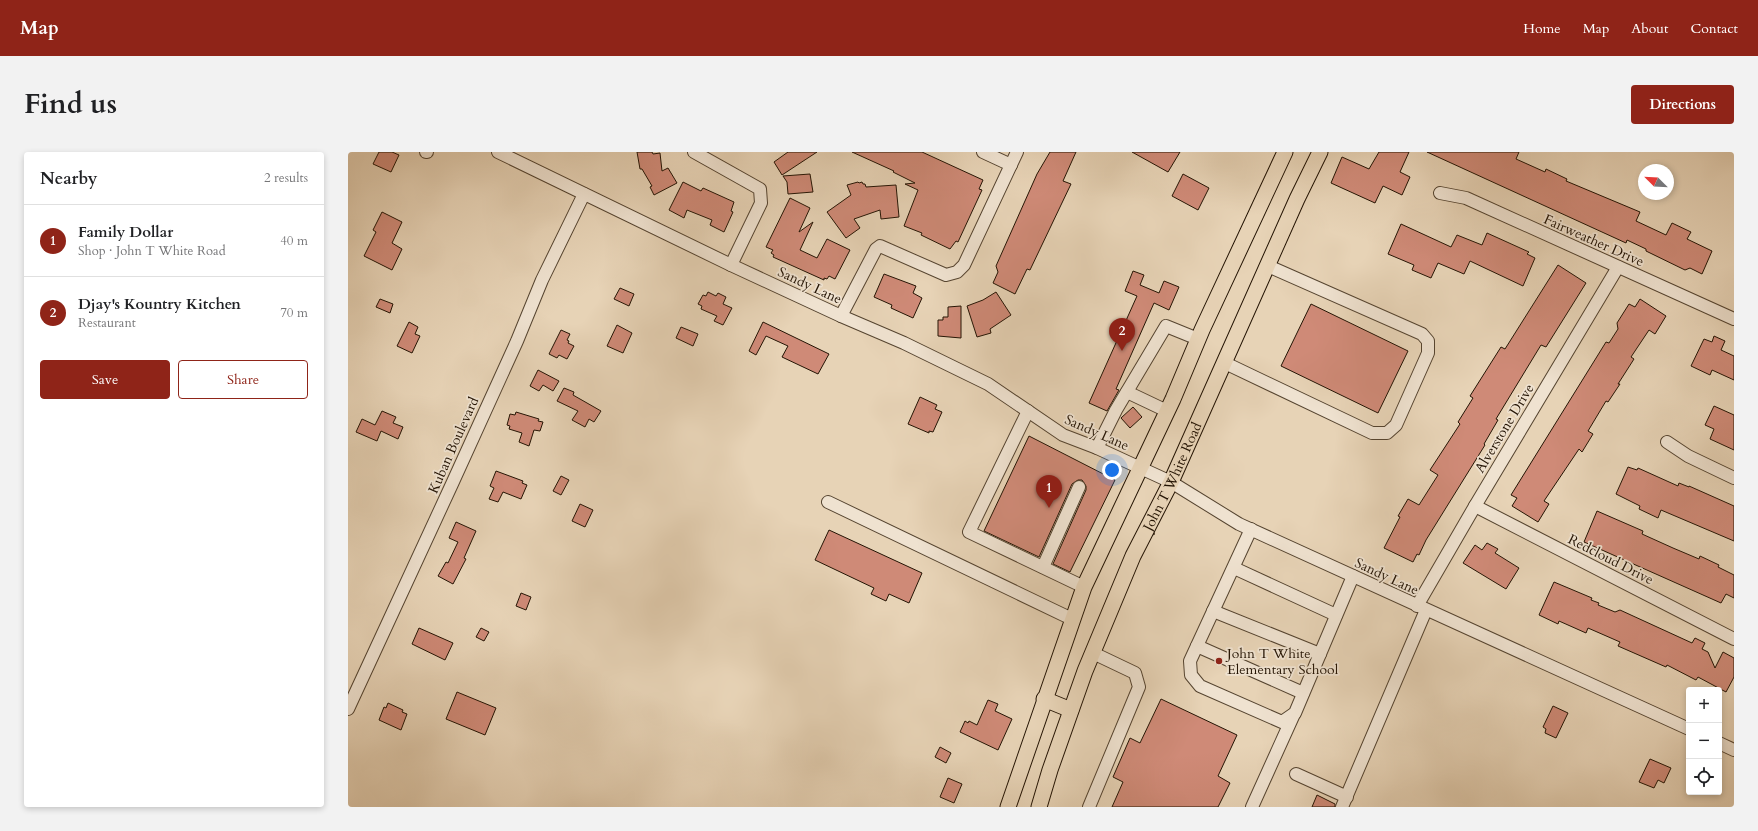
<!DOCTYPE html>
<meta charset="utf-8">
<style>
body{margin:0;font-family:Cardo,serif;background:#f2f2f2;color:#202124}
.controls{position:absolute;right:12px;bottom:12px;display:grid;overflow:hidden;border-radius:4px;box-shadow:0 2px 6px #0003}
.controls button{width:36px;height:36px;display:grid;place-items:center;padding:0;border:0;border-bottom:1px solid #e0e0e0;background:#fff;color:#202124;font:20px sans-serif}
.compass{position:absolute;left:1290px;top:12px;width:36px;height:36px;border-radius:50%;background:#fff;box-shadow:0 2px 6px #0003;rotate:294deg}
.you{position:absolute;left:764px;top:318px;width:14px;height:14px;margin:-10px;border:3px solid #fff;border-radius:50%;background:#1a73e8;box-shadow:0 0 0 6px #1a73e833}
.badge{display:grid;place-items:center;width:26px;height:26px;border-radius:50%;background:#8f2418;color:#fff;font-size:13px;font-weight:700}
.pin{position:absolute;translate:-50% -33px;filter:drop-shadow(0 1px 2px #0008)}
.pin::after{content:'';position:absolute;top:21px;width:14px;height:12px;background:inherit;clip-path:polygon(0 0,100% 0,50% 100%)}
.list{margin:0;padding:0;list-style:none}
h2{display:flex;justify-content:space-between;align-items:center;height:52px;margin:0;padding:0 16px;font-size:17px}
h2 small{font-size:13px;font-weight:400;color:#757577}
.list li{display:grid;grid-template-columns:26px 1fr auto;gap:12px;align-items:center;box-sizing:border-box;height:72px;padding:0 16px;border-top:1px solid #e0e0e0}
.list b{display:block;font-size:15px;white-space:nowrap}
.list p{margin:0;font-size:13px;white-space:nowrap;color:#757577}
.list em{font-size:13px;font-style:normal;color:#757577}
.actions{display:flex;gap:8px;padding:12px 16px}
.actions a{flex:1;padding:9px 0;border:1px solid #8f2418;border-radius:4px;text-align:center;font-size:14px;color:#8f2418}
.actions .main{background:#8f2418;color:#fff}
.icon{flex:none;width:22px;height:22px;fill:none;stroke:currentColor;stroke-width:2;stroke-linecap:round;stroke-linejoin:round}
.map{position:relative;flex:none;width:1386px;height:655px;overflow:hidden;border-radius:4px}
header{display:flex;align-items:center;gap:24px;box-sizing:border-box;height:56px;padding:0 20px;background:#8f2418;color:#fff}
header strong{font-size:19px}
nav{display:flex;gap:22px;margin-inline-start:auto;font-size:14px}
.intro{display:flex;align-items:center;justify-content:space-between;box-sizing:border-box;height:96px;padding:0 24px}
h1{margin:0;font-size:28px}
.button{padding:10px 18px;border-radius:4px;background:#8f2418;color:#fff;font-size:14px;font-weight:700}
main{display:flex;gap:24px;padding:0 24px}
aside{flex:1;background:#fff;border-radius:4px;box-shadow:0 2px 6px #0003}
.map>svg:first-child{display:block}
.building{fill:#cf8a77;stroke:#241404}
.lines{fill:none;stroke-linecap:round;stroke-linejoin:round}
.minor-casing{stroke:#554430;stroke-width:14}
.major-casing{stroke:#241404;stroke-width:17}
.minor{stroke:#efe2d0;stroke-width:12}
.major{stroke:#e7d3b6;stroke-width:15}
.poi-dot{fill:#8f2418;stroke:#efe2d0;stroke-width:1.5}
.labels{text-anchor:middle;stroke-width:3.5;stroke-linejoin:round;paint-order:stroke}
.street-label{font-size:14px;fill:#241404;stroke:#efe2d0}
.poi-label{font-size:14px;fill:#241404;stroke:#efe2d0;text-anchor:start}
</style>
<header>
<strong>Map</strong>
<nav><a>Home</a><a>Map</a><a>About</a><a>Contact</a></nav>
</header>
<div class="intro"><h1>Find us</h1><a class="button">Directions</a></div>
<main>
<aside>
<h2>Nearby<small>2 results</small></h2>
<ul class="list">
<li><span class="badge">1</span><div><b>Family Dollar</b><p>Shop · John T White Road</p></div><em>40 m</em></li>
<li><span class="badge">2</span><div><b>Djay's Kountry Kitchen</b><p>Restaurant</p></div><em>70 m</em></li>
</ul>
<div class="actions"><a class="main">Save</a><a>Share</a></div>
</aside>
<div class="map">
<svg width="1386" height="655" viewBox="0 0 1386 655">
<rect width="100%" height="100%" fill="#e7d3b6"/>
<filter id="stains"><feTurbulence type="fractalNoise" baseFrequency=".005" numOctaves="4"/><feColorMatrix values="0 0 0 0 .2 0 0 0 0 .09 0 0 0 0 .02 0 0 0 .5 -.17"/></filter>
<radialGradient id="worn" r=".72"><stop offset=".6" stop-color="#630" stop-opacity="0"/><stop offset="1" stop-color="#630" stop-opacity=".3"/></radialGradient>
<!-- building -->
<g class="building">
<path d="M31,0H44L51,3L43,20L25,12Z"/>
<path d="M289,0H304L305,2L312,1L314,19L320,16L329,31L306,43L302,35L304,34L294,17H292Z"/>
<path d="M440,0H469L434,23L426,10Z"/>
<path d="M504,0H574L635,28L631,37L634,38L610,90L608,89L602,97L573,83L574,81L556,74L570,38L557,32L567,31L545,20L546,19Z"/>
<path d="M702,0H728L715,29L723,32L682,118L679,117L667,142L645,131L650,120L648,114L689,22Z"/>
<path d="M784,0H832L820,20Z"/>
<path d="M1031,0H1061L1052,20L1062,25L1054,43L1035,34L1027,51L983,31L994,5L1021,17Z"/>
<path d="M1079,0H1171L1168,7L1197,20L1198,17L1219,27L1218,29L1292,60L1288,69L1318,83L1324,71L1343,80L1339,87L1364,99L1354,122L1342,116L1337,118L1298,99V97L1279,88L1278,91Z"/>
<path d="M462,22L465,40L440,42L439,30L435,24Z"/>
<path d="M835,22L861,36L850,58L824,44Z"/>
<path d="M335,30L353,39L355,36L386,50L383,59L385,60L376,80L362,73L364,68L339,58L336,66L321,58Z"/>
<path d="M510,30L511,31L514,30L515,32H517L518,35L548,33L551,65L533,67L532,58L506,67L512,76L498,86L479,60L503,43L499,33Z"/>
<path d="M442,46L462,56L451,80L465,70L452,98L469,106L479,87L502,98L487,127L481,124L479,127L476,126V128L425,105L426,103L423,101L425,98L418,95Z"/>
<path d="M34,60L54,70L44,91L54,97L44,118L16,104L28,80L25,78Z"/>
<path d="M1053,72L1103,95L1109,83L1134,93L1139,81L1181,100L1179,102L1187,106L1175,134L1122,109L1116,122L1090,111L1083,126L1064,118L1066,113L1040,102Z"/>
<path d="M1210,113L1238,131L1198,195L1193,193L1148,267L1150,268L1136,292L1137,293L1078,388L1071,403L1069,402L1065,410L1036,396L1052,365L1050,364L1060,347L1071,353L1090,323L1082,318L1112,272L1110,270L1125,246L1122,244L1153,195L1157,197Z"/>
<path d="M785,119L796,123L792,133L811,141L816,129L831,135L821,158L806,151L768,237L771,238L759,259L741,251L789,144L777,139Z"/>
<path d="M536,122L568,134L565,141L574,146L565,166L543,156L544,153L526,145Z"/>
<path d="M272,136L286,142L281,154L266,147Z"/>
<path d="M360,140L368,144L370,141L378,145L375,152L384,156L375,173L366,169L369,164L353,157L354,154L350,152L355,143L358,144Z"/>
<path d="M648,140L663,163L642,177L643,181L629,185L619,154L635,148Z"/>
<path d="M32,147L45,152L42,161L28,155Z"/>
<path d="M1292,147L1318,164L1307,182L1301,178L1283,205L1286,207L1270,232H1272L1260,250L1258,249L1240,279L1245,282L1234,300L1231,297L1196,349L1201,352L1190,370L1164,354L1169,346L1163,343L1258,190L1261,191L1270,177L1269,171L1281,152L1287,155Z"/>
<path d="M963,152L1060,199L1030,261L933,214Z"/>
<path d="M613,154V186L590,184V168H595V165H600V155Z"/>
<path d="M61,170L70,175L67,182L72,184L64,201L49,194Z"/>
<path d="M415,170L481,202L470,222L434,205L440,194L418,184L408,203L401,199Z"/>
<path d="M269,173L284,181L275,201L259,194Z"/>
<path d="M333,175L350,182L345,194L328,186Z"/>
<path d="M213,178L222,182L219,188L221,189L220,191L226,194L219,207L211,203L209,206L201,202Z"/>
<path d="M1366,184L1377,189L1373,198L1386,204V228L1364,218L1362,223L1343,214L1356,187L1364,190Z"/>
<path d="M190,218L211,229L205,239L195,233L191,239L182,234Z"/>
<path d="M216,236L226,240L225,243L253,259L246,270L241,267L237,275L224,268L230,259L209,249Z"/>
<path d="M572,245L589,253L587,257L594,260L585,280L581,279V281L560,272Z"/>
<path d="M1366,254L1386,263V298L1362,287L1366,277L1357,273Z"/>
<path d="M785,255L794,265L782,276L773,266Z"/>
<path d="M34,259L48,265L45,271L55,275L50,287L33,279L29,289L8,280L14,267L27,273Z"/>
<path d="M168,260L191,267L190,269L195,270L192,279L186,278L181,294L171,290L174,281L161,277L162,274L159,273L162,262L167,263Z"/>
<path d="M681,284L767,328L722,420L705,412L738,338V334L734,328H730L724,332L691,405L636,379Z"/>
<path d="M1280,315L1289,318L1290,316L1330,334L1331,331L1341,335V334L1386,354V389L1313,358L1310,366L1291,357L1292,354L1268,342Z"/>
<path d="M148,319L175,329L174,331L179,333L173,347L155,340L150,350L141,347L146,336L142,334Z"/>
<path d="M213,324L221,328L213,343L205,339Z"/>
<path d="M232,352L245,358L237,375L224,369Z"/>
<path d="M1249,359L1295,379L1294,382L1325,396L1351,407L1352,404L1371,413L1370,415L1386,423V446L1378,442L1373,451L1236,390Z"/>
<path d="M108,370L128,379L116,406L118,407L105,432L90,424L98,410L100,411L110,390L101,386Z"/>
<path d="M481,378L574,421L561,451L541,442L538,449L523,442L526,436L467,408Z"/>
<path d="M1139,391L1150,397L1147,401L1171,416L1158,437L1115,411L1127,393L1134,398Z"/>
<path d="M1206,430L1244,446L1243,448L1251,451L1250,453L1267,460L1272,458L1344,491L1347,486L1357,491L1354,497L1360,500L1367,516L1375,500L1386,506V525L1378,540L1350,525L1348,528L1319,513L1318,515L1270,494L1272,490L1240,476L1238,481L1211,469L1210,472L1191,463Z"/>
<path d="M173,441L183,445L178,458L168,454Z"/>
<path d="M71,476L105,491L97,508L64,492Z"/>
<path d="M133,476L141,480L136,489L128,485Z"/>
<path d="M109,540L148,556L137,583L98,567Z"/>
<path d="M813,547L889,583L870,624L882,631L870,655H764L775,630L765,625L782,586L792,591Z"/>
<path d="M640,548L650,552L647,559L664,567L650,598L612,580L617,569L620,571L621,569L629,573Z"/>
<path d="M40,551L55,558L54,560L59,562L53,578L31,568L36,555L38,556Z"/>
<path d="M1205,554L1220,561L1208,586L1197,581L1198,577L1195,575Z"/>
<path d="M592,595L603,601L598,611L587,605Z"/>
<path d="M1302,607L1323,616L1316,631L1310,628L1306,636L1291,630Z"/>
<path d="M600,626L614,632L606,651L592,645Z"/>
<path d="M969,643L987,652V655H964Z"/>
</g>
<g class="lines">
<defs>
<g id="minor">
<path d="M78,0H79"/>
<path d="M150,0L383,113L493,164L556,191L640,232L715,283L749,296L823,330L891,372L1341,577"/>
<path d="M346,0L412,37L413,51L383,113"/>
<path d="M635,0L663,13"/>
<path d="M1092,41L1118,46L1386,167"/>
<path d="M493,164L528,97L532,94L598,123L609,120L616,113L669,0"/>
<path d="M877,211L1024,281H1039L1048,273L1080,201V189L1074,182L920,114"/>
<path d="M779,240L819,259"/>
<path d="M680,259L621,380L736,435"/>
<path d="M1319,290L1340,304L1386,326"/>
<path d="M749,296L768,258L818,174L850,187"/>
<path d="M480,350L724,467"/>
<path d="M1127,354L1386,487"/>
<path d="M903,377L842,509L843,523L852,534L934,570L947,561L1005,424"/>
<path d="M695,415L731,335"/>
<path d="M886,416L988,463"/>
<path d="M1069,454L1127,354L1270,115"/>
<path d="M865,459L972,502"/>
<path d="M849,494L955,541"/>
<path d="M0,557L104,332L169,189L194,128L236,42"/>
<path d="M1371,591L1386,598"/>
<path d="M948,622L999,645"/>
<path d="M741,655L791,535L787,521L745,501"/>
<path d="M904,655L946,562"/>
<path d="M994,655L1078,458"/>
</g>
<g id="major">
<path d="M696,547L723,558"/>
<path d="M660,655L736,435L825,247L854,178L937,0"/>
<path id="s1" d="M691,655L702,618L737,519L785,404L823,330L949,47L972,0"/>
</g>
</defs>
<!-- minor casing -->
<use href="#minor" class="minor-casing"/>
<!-- major casing -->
<use href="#major" class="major-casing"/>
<!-- minor -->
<use href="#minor" class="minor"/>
<!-- major -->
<use href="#major" class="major"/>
</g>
<!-- markers -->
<circle class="poi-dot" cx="871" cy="509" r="4"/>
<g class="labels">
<!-- street labels -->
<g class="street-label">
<text transform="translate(1246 88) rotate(24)" y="5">Fairweather Drive</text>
<text transform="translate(462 133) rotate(25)" y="5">Sandy Lane</text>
<text transform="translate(1156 276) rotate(-59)" y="5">Alverstone Drive</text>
<text transform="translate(749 280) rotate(24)" y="5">Sandy Lane</text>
<text transform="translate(105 293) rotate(-66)" y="5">Kuban Boulevard</text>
<text dy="5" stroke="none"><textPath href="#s1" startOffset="357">John T White Road</textPath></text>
<text transform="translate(1263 407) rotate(27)" y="5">Redcloud Drive</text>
<text transform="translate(1039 424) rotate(25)" y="5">Sandy Lane</text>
</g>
<!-- poi labels -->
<g class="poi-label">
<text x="879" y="506">John T White<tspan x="879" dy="16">Elementary School</tspan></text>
</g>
</g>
<rect width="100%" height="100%" filter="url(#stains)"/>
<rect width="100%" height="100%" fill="url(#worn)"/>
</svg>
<div class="controls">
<button>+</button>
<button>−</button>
<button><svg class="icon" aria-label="locate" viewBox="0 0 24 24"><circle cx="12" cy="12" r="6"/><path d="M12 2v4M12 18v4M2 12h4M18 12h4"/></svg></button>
</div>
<svg class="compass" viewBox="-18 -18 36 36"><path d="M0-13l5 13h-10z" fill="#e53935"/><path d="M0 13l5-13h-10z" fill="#757577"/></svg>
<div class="you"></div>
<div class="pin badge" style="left:701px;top:356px">1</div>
<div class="pin badge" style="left:774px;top:199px">2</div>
</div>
</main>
